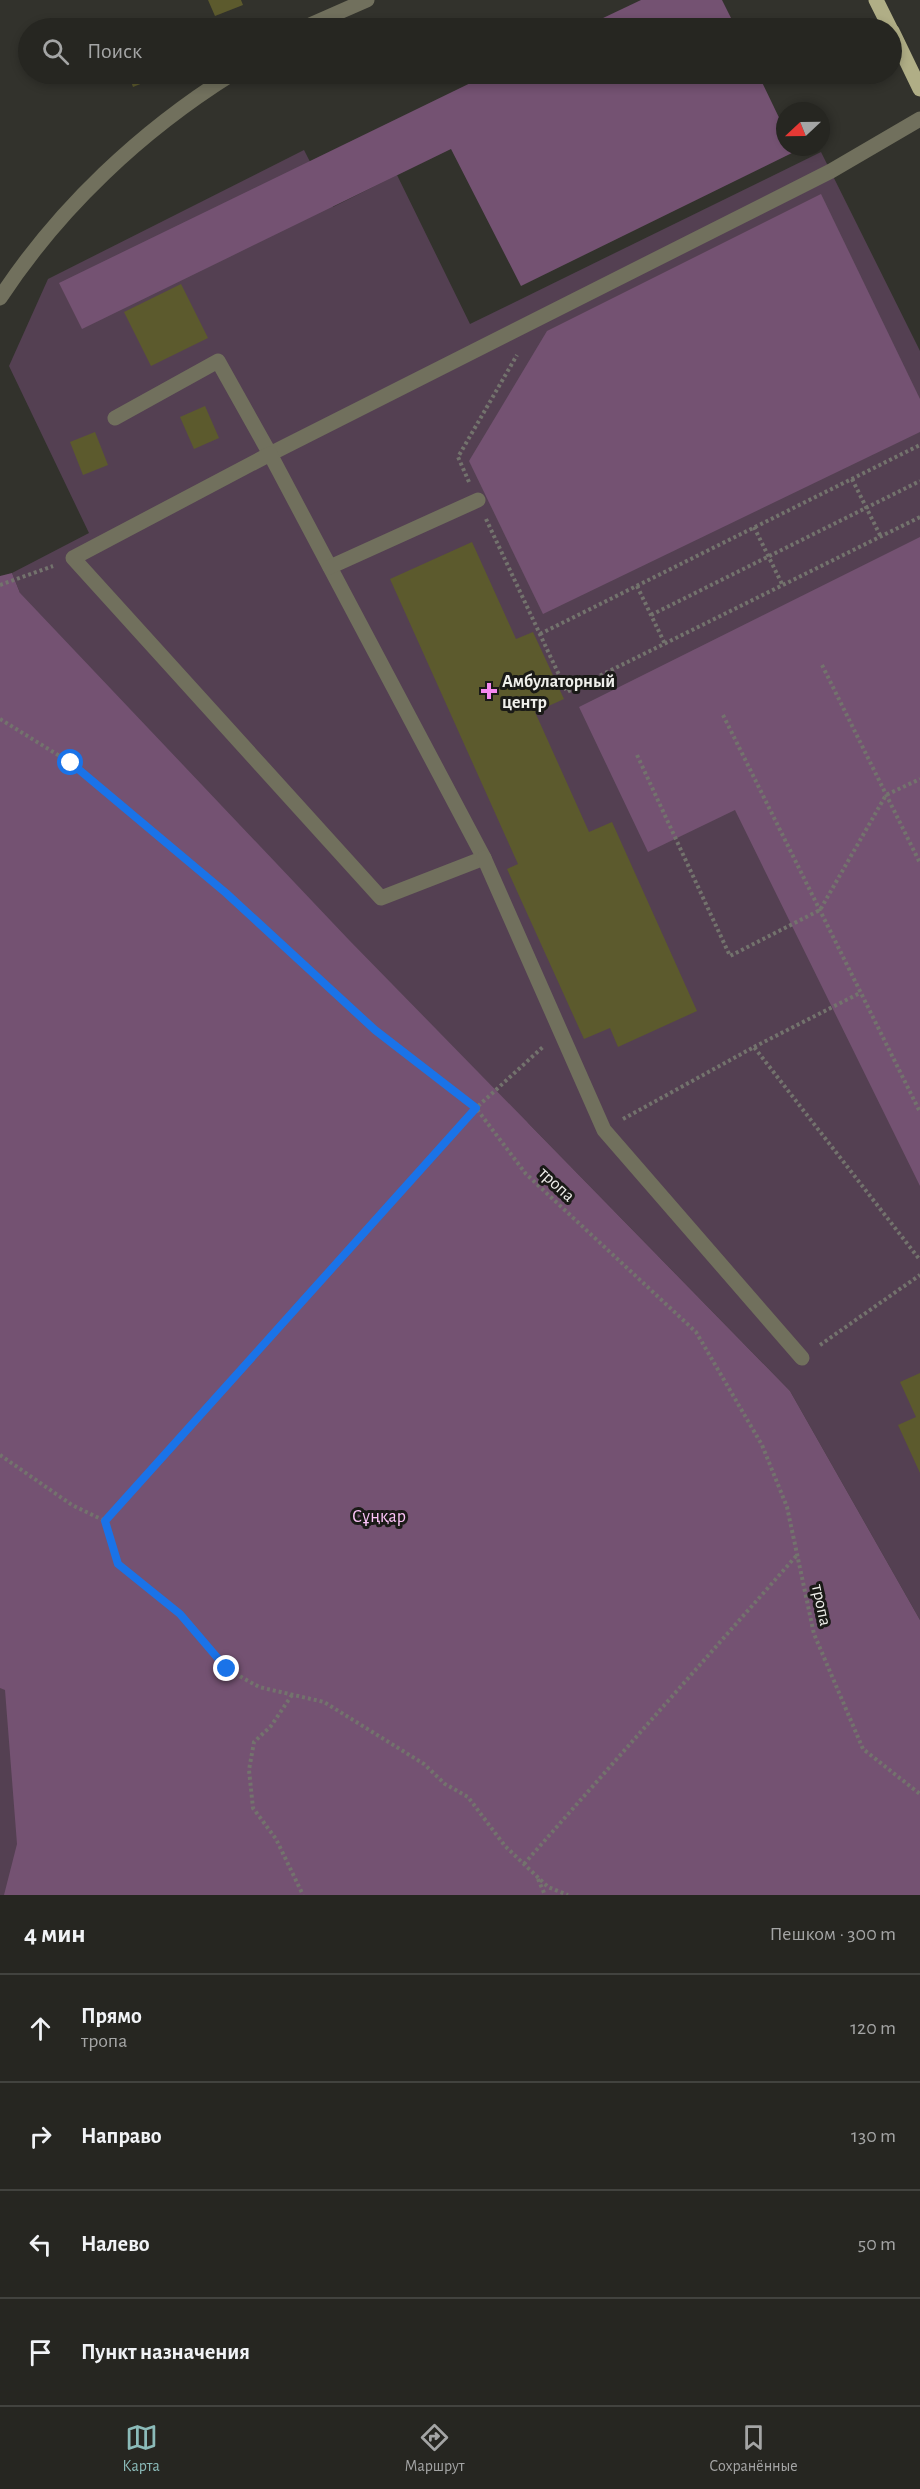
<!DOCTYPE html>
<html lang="ru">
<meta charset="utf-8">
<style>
body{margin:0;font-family:"Alegreya Sans",sans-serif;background:#2e2e2a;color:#f1f3f6}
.compass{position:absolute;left:776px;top:102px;width:54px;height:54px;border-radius:50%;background:#262621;box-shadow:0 3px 9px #0003;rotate:248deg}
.stop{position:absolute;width:18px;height:18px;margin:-14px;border:4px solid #1a73e8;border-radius:50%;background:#fff}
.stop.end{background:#1a73e8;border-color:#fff;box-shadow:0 2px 6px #0008}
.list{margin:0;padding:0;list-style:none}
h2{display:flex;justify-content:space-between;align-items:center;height:78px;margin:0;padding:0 24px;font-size:26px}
h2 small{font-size:20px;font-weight:400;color:#a4a5a5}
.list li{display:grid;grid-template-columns:39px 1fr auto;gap:18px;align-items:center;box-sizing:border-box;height:108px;padding:0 24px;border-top:2px solid #42433f}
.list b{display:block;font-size:22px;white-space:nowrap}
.list p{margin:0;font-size:20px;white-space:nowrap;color:#a4a5a5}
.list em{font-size:20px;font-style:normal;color:#a4a5a5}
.icon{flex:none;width:33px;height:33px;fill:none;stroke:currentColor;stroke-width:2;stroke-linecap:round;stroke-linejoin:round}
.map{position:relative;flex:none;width:920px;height:1895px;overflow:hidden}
.search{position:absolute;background:#262621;box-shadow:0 3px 9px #0003;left:18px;right:18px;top:18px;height:66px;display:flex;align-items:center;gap:15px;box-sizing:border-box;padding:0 21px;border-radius:33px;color:#a4a5a5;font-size:22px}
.sheet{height:510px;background:#262621}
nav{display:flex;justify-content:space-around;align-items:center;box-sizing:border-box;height:84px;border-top:2px solid #42433f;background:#262621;font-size:16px;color:#a4a5a5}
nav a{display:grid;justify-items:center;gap:3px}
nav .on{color:#8bbbb9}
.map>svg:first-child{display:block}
.green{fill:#544052}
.forest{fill:#745272}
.building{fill:#5c5a2d}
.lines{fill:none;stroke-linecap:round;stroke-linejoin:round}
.path{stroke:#73736d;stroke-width:4;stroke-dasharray:3 3;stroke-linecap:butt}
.service{stroke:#71705d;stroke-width:15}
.minor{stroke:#71705d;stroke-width:15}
.primary{stroke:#b0ae86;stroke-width:15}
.route{stroke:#1a73e8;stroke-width:8}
.poi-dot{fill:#f589ef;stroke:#1a1a17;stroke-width:2}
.labels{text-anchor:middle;stroke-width:6;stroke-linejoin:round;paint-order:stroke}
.poi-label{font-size:18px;font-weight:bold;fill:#efefeb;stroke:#1a1a17;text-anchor:start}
.street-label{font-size:18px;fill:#efefeb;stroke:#1a1a17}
.park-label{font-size:18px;fill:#fdc4f9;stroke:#1a1a17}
</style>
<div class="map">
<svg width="920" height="1895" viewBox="0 0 920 1895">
<rect width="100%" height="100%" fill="#32322c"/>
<!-- green -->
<path class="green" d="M304,150L333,207L397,175L470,324L821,152L920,351V1620L790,1391L527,1122L920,1895H0V648L20,593L12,573L89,533L9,366L48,279Z"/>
<!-- forest -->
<g class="forest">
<path d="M641,0H722L736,28H582Z"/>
<path d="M489,74H758L785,130V147H793L796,151L521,286L451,149L82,329L59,283Z"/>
<path d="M821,194L920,399V432L543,614L469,461L547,331Z"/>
<path d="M920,537V1186L735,810L648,852L579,707Z"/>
<path d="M12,573L20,593L349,940L790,1391L920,1620V1895H4L17,1844L5,1690L0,1688V576Z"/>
</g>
<!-- building -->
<g class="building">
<path d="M208,0H241L243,5L215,16Z"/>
<path d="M128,74H165L133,87Z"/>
<path d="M181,284L208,338L151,366L124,312Z"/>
<path d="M205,406L219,438L194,449L180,417Z"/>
<path d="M95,432L108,465L83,475L70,442Z"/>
<path d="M472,542L516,639L533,632L564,699L535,712L589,832L612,822L697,1011L618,1047L610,1028L584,1039L507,869L518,864L390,579Z"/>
<path d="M920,1373V1473L898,1425L916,1417L900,1382Z"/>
</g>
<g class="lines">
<!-- path -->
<g class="path">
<path d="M852,479L881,537"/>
<path d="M469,482L458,457L517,355"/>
<path d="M486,519L567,692L920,517"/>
<path d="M754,527L783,586"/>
<path d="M0,585L53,566"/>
<path d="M637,586L665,644"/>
<path d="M651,615L920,481"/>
<path d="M540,634L920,445"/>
<path d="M822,665L920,863"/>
<path d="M723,715L920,1112"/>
<path d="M0,719L71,763L226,893L375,1030L476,1108L526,1174L696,1332L762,1445L787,1507L814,1634L863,1749L920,1794"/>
<path d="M637,755L730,956L820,910L886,795L920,779"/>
<path d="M754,1047L860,993"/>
<path d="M623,1119L754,1047L920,1260"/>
<path d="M820,1345L920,1275"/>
<path d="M0,1455L72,1505L105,1521L118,1564L180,1615L227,1669L259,1687L324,1702L424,1764L445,1784L468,1797L505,1846L548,1887L568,1895"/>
<path d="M105,1521L476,1108L544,1046"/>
<path d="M292,1695L271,1726L254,1742L249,1770L253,1808L276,1839L303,1895"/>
<path d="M524,1864L797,1555"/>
<path d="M538,1879L545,1895"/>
</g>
<!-- service -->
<g class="service">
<path d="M115,418L218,361L270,454L831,171L920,119"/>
<path d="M270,454L484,858L381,898L73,558Z"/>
<path d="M330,567L478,500"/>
<path d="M484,858L604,1130L802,1358"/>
</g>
<!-- minor -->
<g class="minor">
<path d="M303,28L367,0"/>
<path d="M0,298C59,208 141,131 232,74"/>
</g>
<!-- primary -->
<g class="primary">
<path d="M876,0L890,28"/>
<path d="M892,31L920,89"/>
</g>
</g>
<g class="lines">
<!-- route -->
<path class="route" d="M71,763L226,893L375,1030L476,1108L105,1521L118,1564L180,1614L227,1669"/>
</g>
<!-- markers -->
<path class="poi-dot" d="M486 682h6v6h6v6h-6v6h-6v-6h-6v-6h6z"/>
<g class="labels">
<!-- poi labels -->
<g class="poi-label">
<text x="502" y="687">Амбулаторный<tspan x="502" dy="21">центр</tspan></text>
</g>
<!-- street labels -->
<g class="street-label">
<text transform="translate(557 1184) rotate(43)" y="6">тропа</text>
<text transform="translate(822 1605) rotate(78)" y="6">тропа</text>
</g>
<!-- park labels -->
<g class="park-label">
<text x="379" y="1522">Сұңқар</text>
</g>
</g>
</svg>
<svg class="compass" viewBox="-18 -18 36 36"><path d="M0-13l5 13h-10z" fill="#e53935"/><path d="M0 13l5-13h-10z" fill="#a4a5a5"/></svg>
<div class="stop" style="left:71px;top:763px"></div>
<div class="stop end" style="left:227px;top:1669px"></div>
<div class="search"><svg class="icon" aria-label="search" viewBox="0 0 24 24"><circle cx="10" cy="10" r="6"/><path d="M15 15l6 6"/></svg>Поиск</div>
</div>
<section class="sheet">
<h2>4 мин<small>Пешком · 300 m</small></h2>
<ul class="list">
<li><svg class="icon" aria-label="ahead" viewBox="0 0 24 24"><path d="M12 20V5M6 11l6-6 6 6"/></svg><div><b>Прямо</b><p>тропа</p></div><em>120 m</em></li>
<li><svg class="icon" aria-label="right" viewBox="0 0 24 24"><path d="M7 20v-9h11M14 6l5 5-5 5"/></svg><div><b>Направо</b></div><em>130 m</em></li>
<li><svg class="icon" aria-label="left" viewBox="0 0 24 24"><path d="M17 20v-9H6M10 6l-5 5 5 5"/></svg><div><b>Налево</b></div><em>50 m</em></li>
<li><svg class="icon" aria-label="arrive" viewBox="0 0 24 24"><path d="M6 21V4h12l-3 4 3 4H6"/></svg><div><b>Пункт назначения</b></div></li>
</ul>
</section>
<nav>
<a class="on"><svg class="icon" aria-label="map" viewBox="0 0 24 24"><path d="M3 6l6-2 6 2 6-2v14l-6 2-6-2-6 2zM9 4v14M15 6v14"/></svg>Карта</a>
<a><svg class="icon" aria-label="directions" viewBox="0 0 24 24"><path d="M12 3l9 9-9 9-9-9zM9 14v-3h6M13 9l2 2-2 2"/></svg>Маршрут</a>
<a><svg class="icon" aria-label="saved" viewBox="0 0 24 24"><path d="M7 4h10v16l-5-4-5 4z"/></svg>Сохранённые</a>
</nav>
